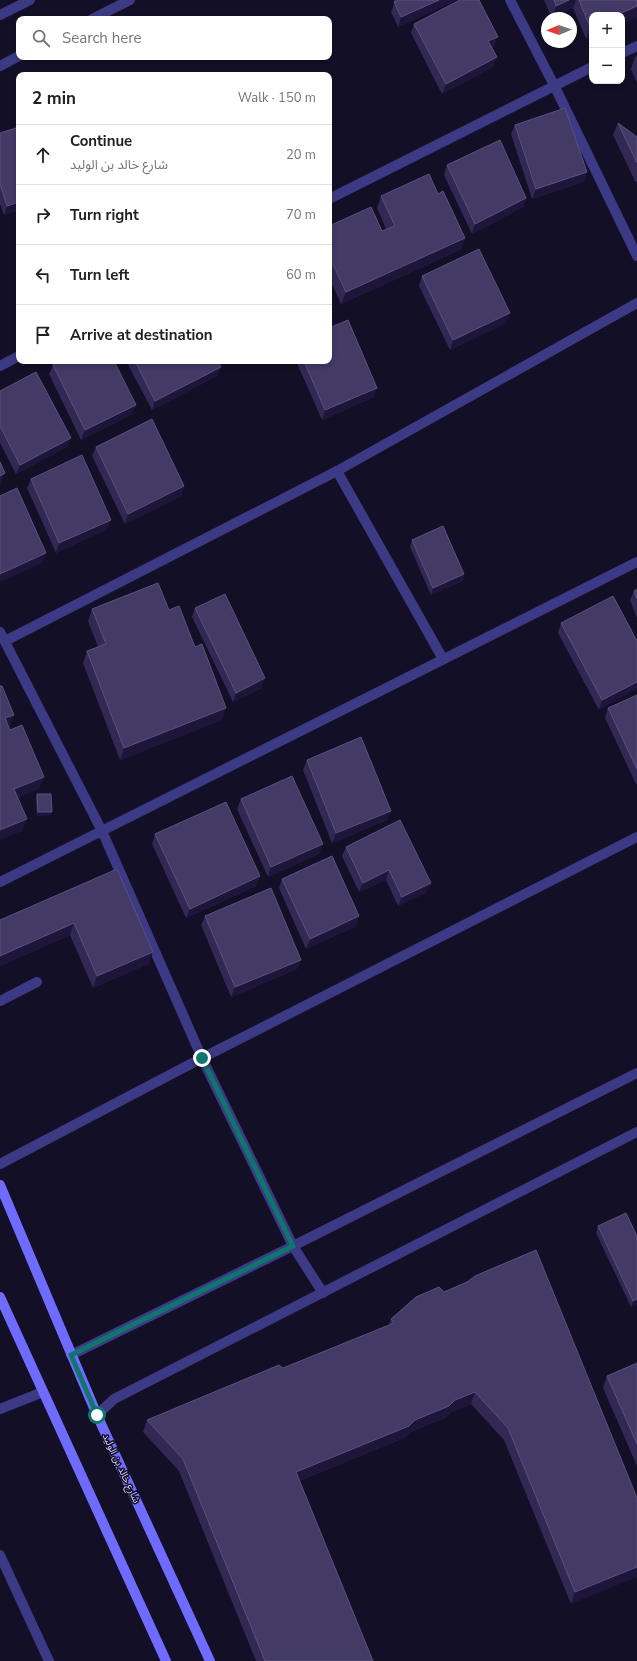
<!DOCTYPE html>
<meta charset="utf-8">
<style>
body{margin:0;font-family:"Nunito Sans","Noto Sans Arabic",sans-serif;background:#f2f2f2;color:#202124}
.controls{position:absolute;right:12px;top:12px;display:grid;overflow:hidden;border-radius:8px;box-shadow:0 2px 6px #0003}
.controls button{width:36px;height:36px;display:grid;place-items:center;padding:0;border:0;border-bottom:1px solid #e0e0e0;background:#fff;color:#202124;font:20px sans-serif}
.compass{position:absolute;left:541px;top:12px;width:36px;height:36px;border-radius:50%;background:#fff;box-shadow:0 2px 6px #0003;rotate:268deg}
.stop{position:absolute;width:12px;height:12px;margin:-9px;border:3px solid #0f766e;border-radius:50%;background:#fff}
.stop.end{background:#0f766e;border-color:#fff;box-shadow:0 1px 4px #0008}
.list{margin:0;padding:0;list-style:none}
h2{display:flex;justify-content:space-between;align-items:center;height:52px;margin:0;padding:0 16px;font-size:17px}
h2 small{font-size:13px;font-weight:400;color:#757577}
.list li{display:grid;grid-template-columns:26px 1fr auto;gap:12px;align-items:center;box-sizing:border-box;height:60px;padding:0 16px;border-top:1px solid #e0e0e0}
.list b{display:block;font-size:15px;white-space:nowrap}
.list p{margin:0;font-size:13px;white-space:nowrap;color:#757577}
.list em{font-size:13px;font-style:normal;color:#757577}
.icon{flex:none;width:22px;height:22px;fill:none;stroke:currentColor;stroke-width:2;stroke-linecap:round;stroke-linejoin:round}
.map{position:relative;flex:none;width:637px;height:1661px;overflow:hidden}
.search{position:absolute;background:#fff;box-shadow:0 2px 6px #0003;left:16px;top:16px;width:316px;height:44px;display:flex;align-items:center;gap:10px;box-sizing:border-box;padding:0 14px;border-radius:8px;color:#757577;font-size:15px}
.panel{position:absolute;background:#fff;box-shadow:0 2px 6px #0003;left:16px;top:72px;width:316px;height:292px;border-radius:8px}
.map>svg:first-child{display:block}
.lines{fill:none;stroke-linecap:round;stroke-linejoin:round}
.service{stroke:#3d3a85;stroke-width:10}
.minor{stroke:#3d3a85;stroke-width:10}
.secondary{stroke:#6f6bff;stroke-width:10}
.wall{fill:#312854}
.shaded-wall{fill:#1d163a}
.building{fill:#433a66;stroke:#5a527e}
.route{stroke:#0f766e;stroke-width:5}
.labels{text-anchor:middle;stroke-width:3;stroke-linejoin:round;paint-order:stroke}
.street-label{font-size:10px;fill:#d9d4ff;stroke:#130f26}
</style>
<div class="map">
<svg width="637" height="1661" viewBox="0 0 637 1661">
<rect width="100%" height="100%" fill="#130f26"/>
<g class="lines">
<!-- service -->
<g class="service">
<path d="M0,1001L37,982"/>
<path d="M0,1409L43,1392"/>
<path d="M0,1555L49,1661"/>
</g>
<!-- minor -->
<g class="minor">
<path d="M510,0L554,85L637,256"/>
<path d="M0,15L30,0"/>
<path d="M92,19L130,0"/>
<path d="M622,53L637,46"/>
<path d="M0,66L19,56"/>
<path d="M329,199L592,67"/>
<path d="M0,366L19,356"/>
<path d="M337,471L443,659"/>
<path d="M0,632L102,831L202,1058L293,1246L323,1293"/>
<path d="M5,641L337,471L637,303"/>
<path d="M0,882L637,562"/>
<path d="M0,1164L202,1058L637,837"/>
<path d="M71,1355L293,1246L637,1073"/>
<path d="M97,1415L114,1399L637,1132"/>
</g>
<!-- secondary -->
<g class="secondary">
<path d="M0,1185L97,1415L210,1661"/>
<path d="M0,1297L166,1661"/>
</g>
</g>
<!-- wall -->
<g class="wall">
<path d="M394,0H457L398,27L391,12L395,2Z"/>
<path d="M544,0H637V17L622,23V15L592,36L586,39L573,8L552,18Z"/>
<path d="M414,24L494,46L492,48L493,67L442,94L411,33Z"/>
<path d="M637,56V83L631,69L635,57Z"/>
<path d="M618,123L637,137V182L635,181L613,135Z"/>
<path d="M515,125L587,172L583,182L532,199L511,134Z"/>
<path d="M19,127V210L4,215L0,204V133Z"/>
<path d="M447,165L526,198L523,207L472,234L444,175Z"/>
<path d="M438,194L465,238L460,250L341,304L329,277V226L382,231L386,229L377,208L381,196Z"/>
<path d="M422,276L506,323L450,350L419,286Z"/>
<path d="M126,361H218L221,367L217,376L152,410Z"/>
<path d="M296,361H329L374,397L322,420Z"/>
<path d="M53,365L132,414L81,440L49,374Z"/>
<path d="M0,391L71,438L67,447L16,474L0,443Z"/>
<path d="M96,447L184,486L181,496L125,524L92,456Z"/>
<path d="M31,479L107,529L56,553L27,488Z"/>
<path d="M412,540L464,574L462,581L431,595L410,547Z"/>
<path d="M637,589V618L630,600L634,591Z"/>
<path d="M195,608L262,688L233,702L192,617Z"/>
<path d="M92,609L169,610L222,720L120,760L83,663L87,651L98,647L88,621Z"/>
<path d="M561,623L637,641L599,710L558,633Z"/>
<path d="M637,695V784H636L605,718L608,708Z"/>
<path d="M307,760L391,811L387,820L332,843L303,770Z"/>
<path d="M37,794L50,815L37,816L36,798Z"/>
<path d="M241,799L319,854L268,877L237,809Z"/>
<path d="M400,820L427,892L398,906L386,880L359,892L342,856L346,847Z"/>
<path d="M155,834L260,876L256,886L186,918L152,844Z"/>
<path d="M117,869L153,952L148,964L93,988L70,935L0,966Z"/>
<path d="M282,879L356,926L306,949L279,888Z"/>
<path d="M205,916L297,969L231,997L201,925Z"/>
<path d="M598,1226L637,1304L631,1307L596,1233Z"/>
<path d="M391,1319L637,1498L571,1604L504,1440L471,1404L451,1412L445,1418L410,1432L404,1438L299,1481L373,1661H256L179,1471L143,1432L147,1420L283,1368L389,1325Z"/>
<path d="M637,1363V1466L603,1388L607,1376Z"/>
</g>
<!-- shaded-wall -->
<g class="shaded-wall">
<path d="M439,0H457L398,27L401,17Z"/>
<path d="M569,0H576L573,8L552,18L556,6Z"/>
<path d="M637,6V17L622,23V15H617Z"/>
<path d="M592,26V36L586,39L590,27Z"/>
<path d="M498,37L494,46L485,51L488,41Z"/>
<path d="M497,57L493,67L442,94L446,84Z"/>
<path d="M587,172L583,182L532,199L536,189Z"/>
<path d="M526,198L523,207L472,234L475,224Z"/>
<path d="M19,202V210L4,215L7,206Z"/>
<path d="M465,238L460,250L341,304L346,292Z"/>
<path d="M510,313L506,323L450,350L453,340Z"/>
<path d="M221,367L217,376L152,410L155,401Z"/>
<path d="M377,388L374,397L322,420L325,410Z"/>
<path d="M136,405L132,414L81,440L85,430Z"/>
<path d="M71,438L67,447L16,474L20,465Z"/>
<path d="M5,473L1,483L0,484V476Z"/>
<path d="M184,486L181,496L125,524L128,514Z"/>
<path d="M111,520L107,529L56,553L59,543Z"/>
<path d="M46,553L43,563L0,582V574Z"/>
<path d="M464,574L462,581L431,595L433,588Z"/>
<path d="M265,678L262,688L233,702L236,693Z"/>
<path d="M637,682V689L599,710L602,700Z"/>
<path d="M226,708L222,720L120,760L124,748Z"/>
<path d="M14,715L10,727L1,730L5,718Z"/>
<path d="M44,777L39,789L10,801L14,789Z"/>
<path d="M391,811L387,820L332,843L336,833Z"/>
<path d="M38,812H52L50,815L37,816Z"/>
<path d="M27,819L22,831L0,840V830Z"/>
<path d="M323,844L319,854L268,877L271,867Z"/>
<path d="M389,870L386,880L359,892L363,883Z"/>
<path d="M260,876L256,886L186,918L190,909Z"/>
<path d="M431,883L427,892L398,906L402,897Z"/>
<path d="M359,916L356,926L306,949L310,939Z"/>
<path d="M74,923L70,935L0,966V956Z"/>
<path d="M153,952L148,964L93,988L97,976Z"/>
<path d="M301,960L297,969L231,997L235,987Z"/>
<path d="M637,1299V1304L631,1307L633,1301Z"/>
<path d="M475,1392L471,1404L451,1412L445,1418L410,1432L404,1438L291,1484L296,1472L415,1420L455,1400Z"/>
<path d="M637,1567V1577L571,1604L575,1592Z"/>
</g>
<!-- building -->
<g class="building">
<path d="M399,0H439L401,17L394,2Z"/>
<path d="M460,0H479L498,37L488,41L497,57L446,84L414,24Z"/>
<path d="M554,0H569L556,6Z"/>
<path d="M579,0H637V6L617,15H592V26L590,27Z"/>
<path d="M565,108L587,172L536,189L515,125Z"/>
<path d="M618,123L637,137V163Z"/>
<path d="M19,127V202L7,206L0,184V133Z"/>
<path d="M500,140L526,198L475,224L447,165Z"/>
<path d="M429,174L438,194L443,191L465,238L346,292L329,256V226L371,207L382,231L395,226L381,196Z"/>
<path d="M479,249L510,313L453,340L422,276Z"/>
<path d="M329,313L331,320H329Z"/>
<path d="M348,320L377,388L325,410L304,361H329V328Z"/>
<path d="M60,361H114L136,405L85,430L53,365Z"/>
<path d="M135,361H218L221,367L155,401Z"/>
<path d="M36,372L71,438L20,465L0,426V391Z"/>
<path d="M152,419L184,486L128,514L96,447Z"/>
<path d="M82,455L111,520L59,543L31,479Z"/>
<path d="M0,462L5,473L0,476Z"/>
<path d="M17,488L46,553L0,574V496Z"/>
<path d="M443,526L464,574L433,588L412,540Z"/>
<path d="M158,583L169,610L179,606L195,647L202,644L226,708L124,748L87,651L106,644L92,609Z"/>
<path d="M637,589V599L634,591Z"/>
<path d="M225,594L265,678L236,693L195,608Z"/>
<path d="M613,596L637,641V682L602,700L561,623Z"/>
<path d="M0,686H2L14,715L5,718L10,730L22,725L44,777L14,789L27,819L0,830Z"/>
<path d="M637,695V769L608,708Z"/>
<path d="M361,737L391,811L336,833L307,760Z"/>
<path d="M292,776L323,844L271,867L241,799Z"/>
<path d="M37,794H51L52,812H38Z"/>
<path d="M226,802L260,876L190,909L155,834Z"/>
<path d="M400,820L431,883L402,897L389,870L363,883L346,847Z"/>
<path d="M332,856L359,916L310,939L282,879Z"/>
<path d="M117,869L153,952L97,976L74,923L0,956V920Z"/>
<path d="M271,888L301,960L235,987L205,916Z"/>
<path d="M626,1213L637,1236V1299L633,1301L598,1226Z"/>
<path d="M536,1250L637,1498V1567L575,1592L508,1428L475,1392L455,1400L449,1406L415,1420L409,1426L296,1472L373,1661H265L183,1459L147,1420L279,1365L283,1368L394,1323L391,1319L416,1297L439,1287L444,1292L467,1282L475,1276Z"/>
<path d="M637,1363V1444L607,1376Z"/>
</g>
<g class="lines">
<!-- route -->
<path class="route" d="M97,1415L71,1355L293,1246L202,1058"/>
</g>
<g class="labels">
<!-- street labels -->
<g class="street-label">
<text transform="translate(122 1468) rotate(65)" y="4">شارع خالد بن الوليد</text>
</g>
</g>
</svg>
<div class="controls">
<button>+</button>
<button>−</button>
</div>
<svg class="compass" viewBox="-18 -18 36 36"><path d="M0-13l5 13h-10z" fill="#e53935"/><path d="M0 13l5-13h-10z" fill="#757577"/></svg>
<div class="stop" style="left:97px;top:1415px"></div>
<div class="stop end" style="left:202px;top:1058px"></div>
<div class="search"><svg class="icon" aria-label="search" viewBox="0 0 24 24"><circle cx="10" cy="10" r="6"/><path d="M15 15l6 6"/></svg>Search here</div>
<section class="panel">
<h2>2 min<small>Walk · 150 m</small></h2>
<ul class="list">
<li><svg class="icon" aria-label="ahead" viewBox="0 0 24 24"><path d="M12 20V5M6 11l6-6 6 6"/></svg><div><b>Continue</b><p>شارع خالد بن الوليد</p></div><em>20 m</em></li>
<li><svg class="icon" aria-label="right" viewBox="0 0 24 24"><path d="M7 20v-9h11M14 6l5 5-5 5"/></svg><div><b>Turn right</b></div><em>70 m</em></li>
<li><svg class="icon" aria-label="left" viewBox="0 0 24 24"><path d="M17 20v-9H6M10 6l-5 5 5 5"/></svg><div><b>Turn left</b></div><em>60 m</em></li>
<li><svg class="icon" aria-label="arrive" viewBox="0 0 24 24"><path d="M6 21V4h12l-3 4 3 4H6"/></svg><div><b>Arrive at destination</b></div></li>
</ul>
</section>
</div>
